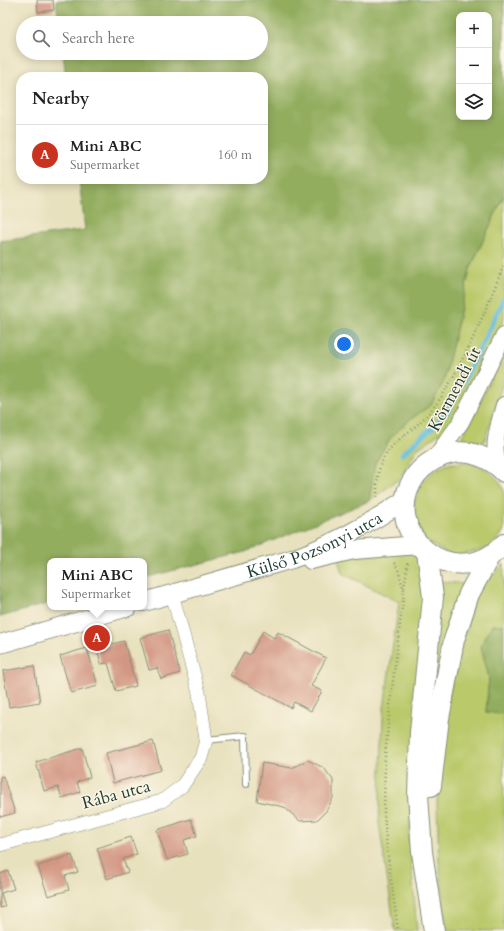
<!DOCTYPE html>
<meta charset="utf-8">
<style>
body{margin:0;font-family:Cardo,serif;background:#f6f6f6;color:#222}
.controls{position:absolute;right:12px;top:12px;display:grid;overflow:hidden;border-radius:8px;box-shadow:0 2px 10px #0003}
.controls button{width:36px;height:36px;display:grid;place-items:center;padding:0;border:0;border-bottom:1px solid #e0e0e0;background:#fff;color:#222;font:20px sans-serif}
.you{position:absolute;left:344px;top:344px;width:14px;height:14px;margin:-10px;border:3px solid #fff;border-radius:50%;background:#1a73e8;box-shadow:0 0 0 6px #1a73e833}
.badge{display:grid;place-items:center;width:26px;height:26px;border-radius:50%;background:#c8321e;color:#fff;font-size:13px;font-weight:700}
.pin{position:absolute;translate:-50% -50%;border:2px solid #fff;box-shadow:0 1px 4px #0006}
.popup{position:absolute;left:47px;top:558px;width:100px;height:52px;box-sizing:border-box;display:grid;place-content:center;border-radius:8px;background:#fff;filter:drop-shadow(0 1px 3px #0005);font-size:13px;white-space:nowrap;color:#767676}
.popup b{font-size:15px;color:#222}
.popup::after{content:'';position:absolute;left:50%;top:100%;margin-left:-8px;border:8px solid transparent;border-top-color:#fff}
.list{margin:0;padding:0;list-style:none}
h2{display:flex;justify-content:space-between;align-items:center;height:52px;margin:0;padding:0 16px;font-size:17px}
h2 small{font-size:13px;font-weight:400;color:#767676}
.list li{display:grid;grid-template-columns:26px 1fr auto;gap:12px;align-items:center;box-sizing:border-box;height:60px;padding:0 16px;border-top:1px solid #e0e0e0}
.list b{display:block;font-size:15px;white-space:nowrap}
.list p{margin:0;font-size:13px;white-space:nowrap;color:#767676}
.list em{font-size:13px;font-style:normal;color:#767676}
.icon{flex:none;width:22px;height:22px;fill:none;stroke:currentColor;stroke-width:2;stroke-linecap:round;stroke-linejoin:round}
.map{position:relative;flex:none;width:504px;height:931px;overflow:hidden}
.search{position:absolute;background:#fff;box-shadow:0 2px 10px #0003;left:16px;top:16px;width:252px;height:44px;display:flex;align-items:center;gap:10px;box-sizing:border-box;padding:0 14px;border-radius:22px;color:#767676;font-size:15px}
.panel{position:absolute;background:#fff;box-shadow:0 2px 10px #0003;left:16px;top:72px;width:252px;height:112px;border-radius:16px}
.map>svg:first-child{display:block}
.green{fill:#bac96b;stroke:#6c8350}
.forest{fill:#93ad5f;stroke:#59754a;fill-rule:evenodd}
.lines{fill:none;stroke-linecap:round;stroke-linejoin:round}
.stream{stroke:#61bcde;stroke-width:5}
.building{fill:#d29682}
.service-casing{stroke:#848f79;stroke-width:8}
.minor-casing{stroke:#848f79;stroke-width:14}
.tertiary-casing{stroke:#848f79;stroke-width:18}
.secondary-casing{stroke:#848f79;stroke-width:20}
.primary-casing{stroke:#848f79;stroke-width:22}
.path{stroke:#848f79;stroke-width:2.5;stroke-dasharray:1 3;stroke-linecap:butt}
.service{stroke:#fff;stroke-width:6}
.minor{stroke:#fff;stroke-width:13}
.tertiary{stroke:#fff;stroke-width:16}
.secondary{stroke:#fff;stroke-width:18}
.primary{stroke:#fff;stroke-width:20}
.labels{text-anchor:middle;stroke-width:3;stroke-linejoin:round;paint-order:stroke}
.street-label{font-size:17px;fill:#1f3d34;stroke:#fcf5e5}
</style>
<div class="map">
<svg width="504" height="931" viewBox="0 0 504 931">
<rect width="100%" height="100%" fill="#fcf5e5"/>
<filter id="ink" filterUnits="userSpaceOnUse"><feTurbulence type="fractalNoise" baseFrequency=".025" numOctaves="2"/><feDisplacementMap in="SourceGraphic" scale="8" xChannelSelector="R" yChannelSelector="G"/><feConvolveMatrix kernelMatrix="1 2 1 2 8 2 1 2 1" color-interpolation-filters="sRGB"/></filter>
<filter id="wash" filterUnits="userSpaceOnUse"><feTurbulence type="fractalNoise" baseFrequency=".012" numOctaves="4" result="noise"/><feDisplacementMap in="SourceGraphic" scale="16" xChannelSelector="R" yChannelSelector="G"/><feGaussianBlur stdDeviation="0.9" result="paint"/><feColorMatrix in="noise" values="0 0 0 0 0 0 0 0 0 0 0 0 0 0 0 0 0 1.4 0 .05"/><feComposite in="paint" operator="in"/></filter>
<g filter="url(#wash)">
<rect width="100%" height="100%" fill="#e8e1be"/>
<!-- green -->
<g class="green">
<path d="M504,195V319L450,426L417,449L399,479L369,501L375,463L391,437L412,418L430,405L444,381L470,269Z"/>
<path d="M504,350V379L485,440L482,442L463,439L462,436L471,421Z"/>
<path d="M465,462C481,465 497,474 504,490V530L500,536L490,548L453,556L425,541L415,519L414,503L423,481L435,470L449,464Z"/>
<path d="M412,553L423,565L426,579L409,837L417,931H395L379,823L383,715L399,602L342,573L337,555Z"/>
<path d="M504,564V625H492L481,646L489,678L486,712L504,714V931H447L439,862L437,802L447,703L475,593Z"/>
<path d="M441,581L463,584L439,666L436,665L440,582Z"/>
</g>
<!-- forest -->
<g class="forest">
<path d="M56,0H504V195L470,269L444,381L431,405L412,418L391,437L375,463L369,501L245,552L144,578V561H50V603L0,617V241L85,230L79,179H263V77H66L63,53H261V23H59ZM459,15H489V117H459Z"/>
<path d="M492,625H504V714L486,712L489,678L481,646Z"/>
</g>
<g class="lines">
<!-- stream -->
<path class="stream" d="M402,454L435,425L447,412L478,353L504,298"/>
</g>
<g id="blocks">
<!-- building -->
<g class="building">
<path d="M37,0H53L54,10L38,12Z"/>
<path d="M168,630L180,673L161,679L157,668L149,670L140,638Z"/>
<path d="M263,631L274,638L278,632L326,658L311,686L322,691L311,711L294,702L291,708L231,675L244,652L250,655Z"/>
<path d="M124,641L136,686L116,691L108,663L101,664L97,648Z"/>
<path d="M87,648L98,686L71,693L60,656Z"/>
<path d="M34,666L40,702L9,707L3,671Z"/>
<path d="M153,741L161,770L113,783L106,753Z"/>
<path d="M82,748L90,777L77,782L80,792L62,798L58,787L44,791L36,762Z"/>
<path d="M308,760L324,768L333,780V798L326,811L317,820L300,821L284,807L257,801L262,763L292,768Z"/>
<path d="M3,776L15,813L0,817V777Z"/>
<path d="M191,819L197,836L184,840L188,854L167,860L157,830Z"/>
<path d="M131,837L137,854L123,859L128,872L107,879L97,848Z"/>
<path d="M72,855L78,872L65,876L69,890L48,896L38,866Z"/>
<path d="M8,871L14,889L1,893L5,907L0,908V874Z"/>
</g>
</g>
</g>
<g filter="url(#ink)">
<use href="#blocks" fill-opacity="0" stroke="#848f79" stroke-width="1"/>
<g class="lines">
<defs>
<path id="service" d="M206,740L245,736L246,784"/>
<path id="minor" d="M0,845L162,801L182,786L201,758L206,740L199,693L172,594"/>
<g id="tertiary">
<path d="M434,459L461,422L504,335"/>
<path d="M500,468C490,448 499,425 504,405"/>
</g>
<g id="secondary">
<path d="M311,560L354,550L419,545"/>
<path id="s1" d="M144,602L292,559C332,545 371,523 406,499"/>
<path d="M0,644L128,607"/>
</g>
<g id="primary">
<path d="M504,472C491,458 471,450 452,453C438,456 425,464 416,475C375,532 454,597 504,544"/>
<path d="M427,552L433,597L420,732L418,795L422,852L434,931"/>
<path d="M431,786L439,718L454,640L469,594L489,557"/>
</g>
</defs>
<!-- service casing -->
<use href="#service" class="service-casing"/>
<!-- minor casing -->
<use href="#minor" class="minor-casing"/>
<!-- tertiary casing -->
<use href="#tertiary" class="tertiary-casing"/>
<!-- secondary casing -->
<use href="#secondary" class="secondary-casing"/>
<!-- primary casing -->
<use href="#primary" class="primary-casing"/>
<!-- path -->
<g class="path">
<path d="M377,497C377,487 377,476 380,467C386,447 403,437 418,424C428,415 438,403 445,391C469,351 487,308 504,264"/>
<path d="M394,563L398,569L404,591L390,706L385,756L384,813L387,849L398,931"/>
<path d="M404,588L408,562"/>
</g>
<!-- service -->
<use href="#service" class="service"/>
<!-- minor -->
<use href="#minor" class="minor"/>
<!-- tertiary -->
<use href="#tertiary" class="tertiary"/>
<!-- secondary -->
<use href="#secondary" class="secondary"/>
<!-- primary -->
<use href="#primary" class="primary"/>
</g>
</g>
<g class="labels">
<!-- street labels -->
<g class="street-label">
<text transform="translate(454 389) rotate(-62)" y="6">Körmendi út</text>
<text dy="6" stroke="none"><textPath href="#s1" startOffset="180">Külső Pozsonyi utca</textPath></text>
<text transform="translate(116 794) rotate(-15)" y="6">Rába utca</text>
</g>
</g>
</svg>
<div class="controls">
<button>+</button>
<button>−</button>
<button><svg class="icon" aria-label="layers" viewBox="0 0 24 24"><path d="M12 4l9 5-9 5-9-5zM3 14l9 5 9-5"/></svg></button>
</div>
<div class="you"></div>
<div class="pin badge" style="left:97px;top:638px">A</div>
<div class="popup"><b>Mini ABC</b>Supermarket</div>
<div class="search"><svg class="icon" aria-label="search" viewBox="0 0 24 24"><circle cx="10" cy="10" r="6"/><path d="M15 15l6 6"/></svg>Search here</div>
<section class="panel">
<h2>Nearby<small></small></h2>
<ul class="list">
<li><span class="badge">A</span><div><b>Mini ABC</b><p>Supermarket</p></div><em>160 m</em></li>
</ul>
</section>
</div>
